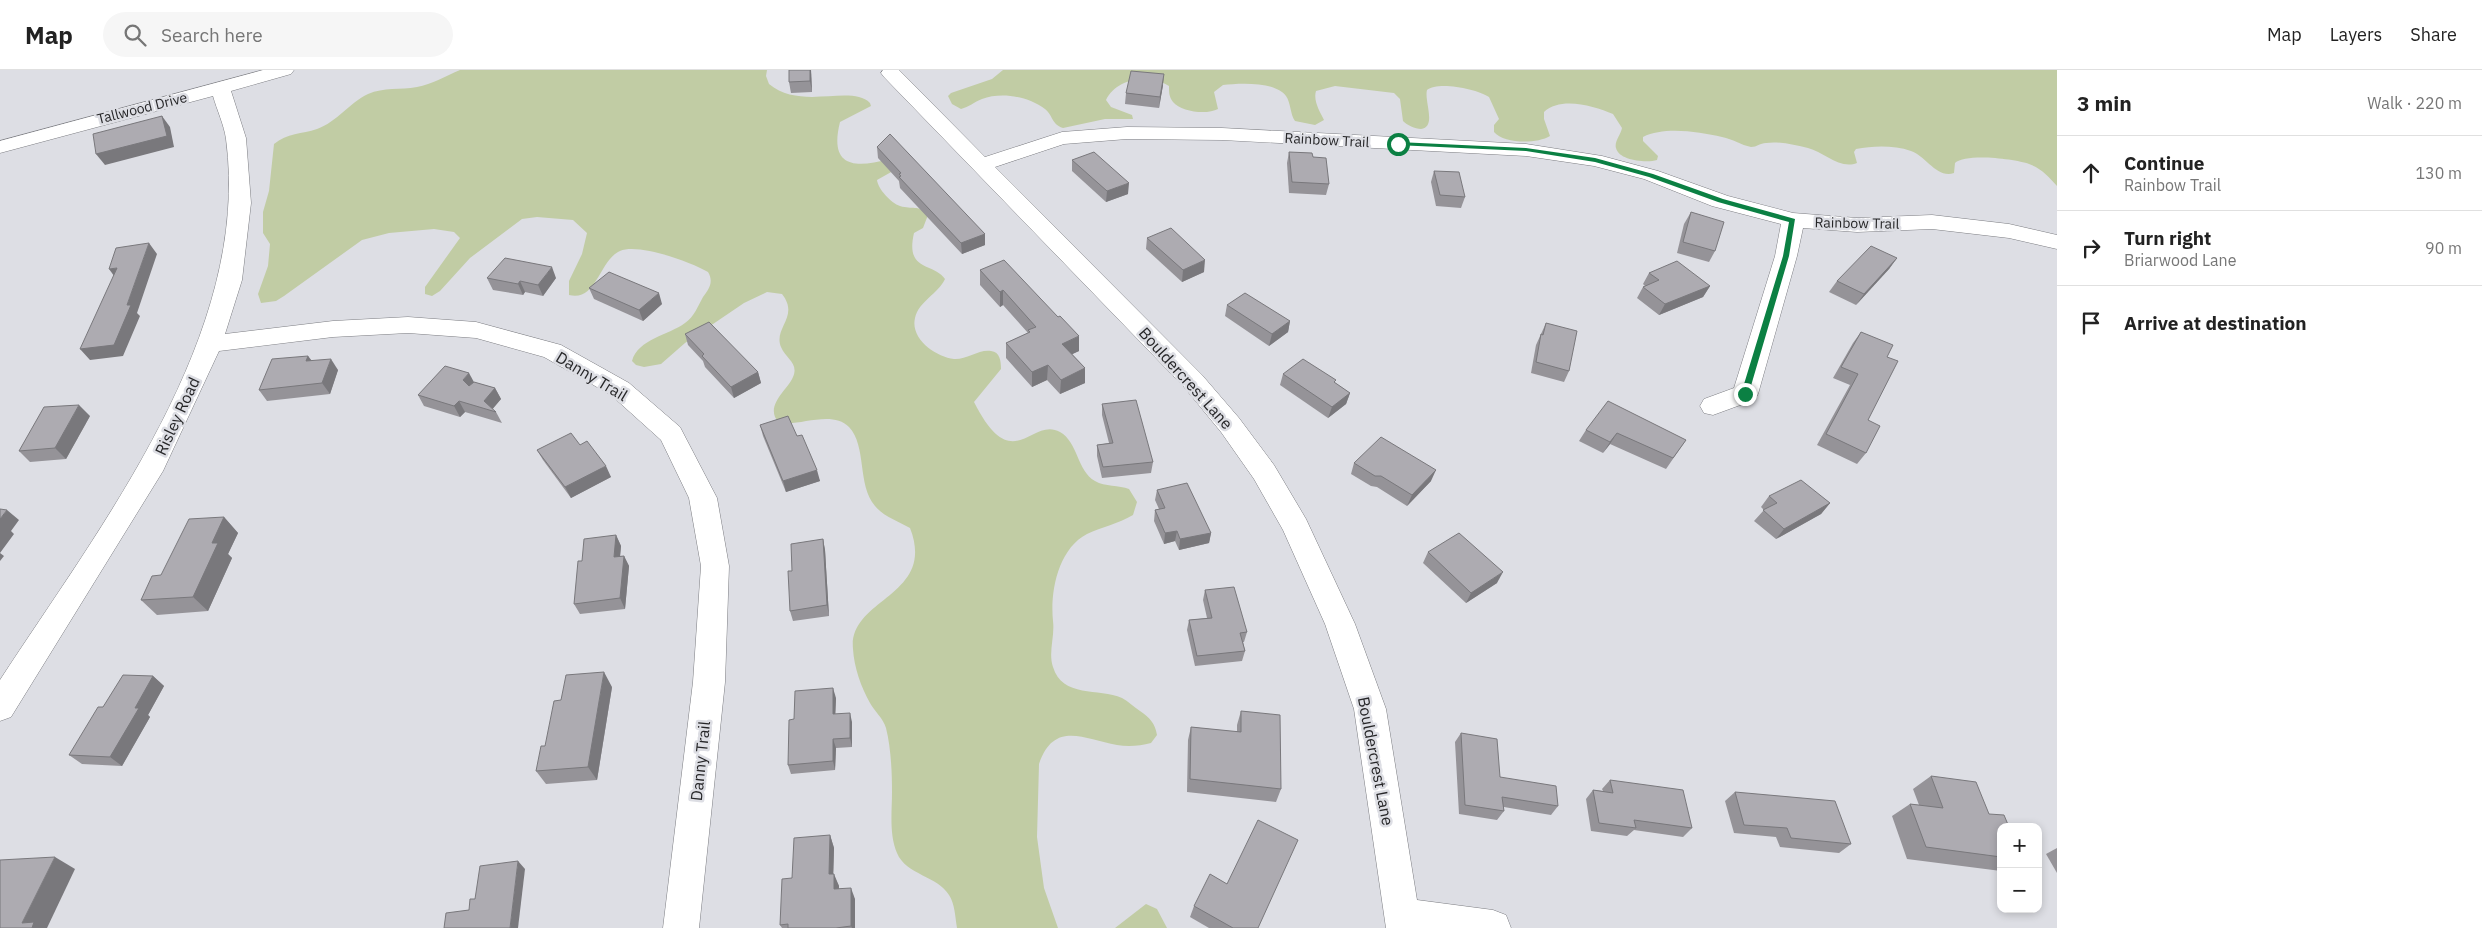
<!DOCTYPE html>
<meta charset="utf-8">
<style>
body{margin:0;font-family:"IBM Plex Sans",sans-serif;background:#f6f6f6;color:#222}
.controls{position:absolute;right:15px;bottom:15px;display:grid;overflow:hidden;border-radius:10px;box-shadow:0 2px 8px #0003}
.controls button{width:45px;height:45px;display:grid;place-items:center;padding:0;border:0;border-bottom:1px solid #e0e0e0;background:#fff;color:#222;font:25px sans-serif}
.stop{position:absolute;width:15px;height:15px;margin:-11px;border:4px solid #0b8043;border-radius:50%;background:#fff}
.stop.end{background:#0b8043;border-color:#fff;box-shadow:0 1px 5px #0008}
.list{margin:0;padding:0;list-style:none}
h2{display:flex;justify-content:space-between;align-items:center;height:65px;margin:0;padding:0 20px;font-size:21px}
h2 small{font-size:16px;font-weight:400;color:#767676}
.list li{display:grid;grid-template-columns:32px 1fr auto;gap:15px;align-items:center;box-sizing:border-box;height:75px;padding:0 20px;border-top:1px solid #e0e0e0}
.list b{display:block;font-size:19px;white-space:nowrap}
.list p{margin:0;font-size:16px;white-space:nowrap;color:#767676}
.list em{font-size:16px;font-style:normal;color:#767676}
.icon{flex:none;width:28px;height:28px;fill:none;stroke:currentColor;stroke-width:2;stroke-linecap:round;stroke-linejoin:round}
.map{position:relative;flex:none;width:2057px;height:858px;overflow:hidden}
header{display:flex;align-items:center;gap:30px;box-sizing:border-box;height:70px;padding:0 25px;background:#fff;border-bottom:1px solid #e0e0e0}
header strong{font-size:24px}
nav{display:flex;gap:28px;margin-inline-start:auto;font-size:18px}
.search{width:350px;height:45px;background:#f6f6f6;display:flex;align-items:center;gap:12px;box-sizing:border-box;padding:0 18px;border-radius:28px;color:#767676;font-size:19px}
main{display:flex}
aside{flex:1;background:#fff}
.map>svg:first-child{display:block}
.green{fill:#c1cca4}
.lines{fill:none;stroke-linecap:round;stroke-linejoin:round}
.minor-casing{stroke:#7c7d82;stroke-width:1}
.minor{fill:#fff;fill-rule:evenodd}
.wall{fill:#959398}
.shaded-wall{fill:#79787c}
.building{fill:#adabb1;stroke:#79787c}
.route{fill:#0b8043}
.labels{text-anchor:middle;stroke-width:5;stroke-linejoin:round;paint-order:stroke}
.far-street-label{font-size:14px;fill:#262628;stroke:#dddee4}
.street-label{font-size:16px;fill:#262628;stroke:#dddee4}
</style>
<header>
<strong>Map</strong>
<div class="search"><svg class="icon" aria-label="search" viewBox="0 0 24 24"><circle cx="10" cy="10" r="6"/><path d="M15 15l6 6"/></svg>Search here</div>
<nav><a>Map</a><a>Layers</a><a>Share</a></nav>
</header>
<main>
<div class="map">
<svg width="2057" height="858" viewBox="0 0 2057 858">
<rect width="100%" height="100%" fill="#dddee4"/>
<!-- green -->
<g class="green">
<path d="M460,0H767L766,6L769,14C801,41 851,14 870,33L871,36L840,52C829,96 853,99 889,89L893,101L877,110C878,119 891,133 900,136C913,140 917,134 928,145L923,158L914,163C905,202 933,192 945,209C938,224 919,231 915,248C910,269 936,287 954,289C966,290 979,279 991,281C1000,282 1001,291 1001,299L974,332C1013,409 1031,346 1060,362C1078,372 1077,401 1095,411C1105,417 1119,415 1129,419L1137,432L1133,445C1118,454 1102,457 1087,464C1058,479 1050,522 1053,551C1055,567 1048,582 1053,597C1062,628 1099,618 1122,628C1128,631 1134,637 1140,641C1150,648 1155,653 1157,665L1151,673C1140,676 1128,677 1117,675C1084,669 1054,650 1039,694L1037,767L1044,818L1058,858H957C955,847 955,834 949,825C938,806 906,805 897,783C889,764 892,742 892,722C892,702 891,678 886,658C883,648 875,642 870,633C861,617 854,597 853,579C848,528 937,527 910,458C898,451 884,447 875,436C857,415 867,376 849,357C829,336 783,365 775,347C769,332 788,319 793,307C799,293 786,289 781,277C773,258 800,247 782,224L767,222L744,233L685,273L661,294L644,297L636,295L632,291C638,269 669,265 685,253C694,247 698,236 703,227C709,219 714,212 708,202C691,192 639,173 620,181C599,190 597,232 569,225V211L582,184L587,163L573,150L537,147L522,149L470,188L440,221L432,226L425,224V217L460,168L454,162L434,159L389,163L362,170L284,226L276,231L261,233L258,224L268,196L270,174L263,163V142L269,121L274,74C287,63 302,64 317,59C337,52 349,33 368,24C384,17 400,20 417,17C432,14 446,6 460,0Z"/>
<path d="M1003,0H2057V116C2049,107 2041,98 2029,94C2015,89 1966,83 1955,93L1954,103C1937,109 1926,86 1911,81C1893,75 1873,76 1856,79L1854,82L1857,93C1840,100 1824,82 1808,78C1795,75 1779,71 1766,73C1760,73 1757,77 1751,77C1741,75 1733,69 1722,67C1699,62 1665,56 1643,67V71L1658,86L1657,90C1647,93 1619,91 1616,78C1614,72 1621,64 1622,58L1613,44C1594,36 1561,26 1544,42V49L1550,66C1537,74 1504,74 1494,62V55L1499,49L1489,27C1477,19 1438,11 1427,20C1424,31 1437,57 1421,59C1415,59 1407,55 1403,51L1400,29L1394,23L1335,16L1316,21C1313,31 1320,42 1324,50L1315,55L1295,51C1290,44 1291,33 1286,26C1275,11 1239,13 1223,15L1214,22L1218,39C1207,45 1181,42 1173,32C1169,27 1169,22 1169,16C1150,3 1116,8 1106,30L1111,37L1132,45L1133,49H1105L1063,58C1051,54 1053,45 1045,39C1028,26 1001,22 982,29C974,32 969,37 961,39L952,34L948,26L951,23L992,9Z"/>
<path d="M1146,834L1157,839L1167,858H1115Z"/>
</g>
<g class="lines">
<defs>
<g id="minor">
<path d="M263,0H294L291,4L231,21L246,68L251,133L242,210L225,264L333,251L408,247L476,252L561,275L629,313L680,357L717,428L729,496L725,612L699,858H663L693,612L701,496L689,428L661,370L611,325L544,287L476,268L408,263L333,267L219,281L163,401L11,647L0,651V610C100,456 252,264 226,69C224,55 217,40 213,26L0,83V71Z"/>
<path d="M883,0H899L985,87L1062,62L1127,57L1222,58L1526,74L1602,86L1658,101L1728,126L1793,143L1857,148L1932,145L2009,154L2057,165V179L2009,168L1932,159L1857,162L1803,158L1797,186L1758,324L1754,330L1713,345L1704,343L1700,336L1704,329L1734,318L1775,186L1781,154L1712,136L1644,109L1594,96L1526,86L1222,70L1127,69L1064,74L995,97L1202,305L1239,348L1274,395L1306,449L1355,554L1386,639L1417,830L1493,840L1506,845L1511,858H1386L1354,639L1325,554L1283,460L1254,409L1221,362L1184,317L884,7L881,3Z"/>
</g>
</defs>
<!-- minor casing -->
<use href="#minor" class="minor-casing"/>
<!-- minor -->
<use href="#minor" class="minor"/>
</g>
<!-- wall -->
<g class="wall">
<path d="M811,0L812,22L791,23L789,12Z"/>
<path d="M1163,15L1159,38L1125,34L1126,23Z"/>
<path d="M877,77L985,164V175L962,184L900,118L899,111L878,88Z"/>
<path d="M1289,82L1313,87L1329,114L1326,125L1289,123L1287,93Z"/>
<path d="M1072,90L1128,124L1106,132L1072,101Z"/>
<path d="M1434,101L1465,127L1461,138L1436,136L1431,112Z"/>
<path d="M1691,142L1715,181L1709,192L1677,183L1684,154Z"/>
<path d="M1147,168L1204,202L1182,212L1146,179Z"/>
<path d="M1897,188L1889,199L1856,235L1829,222L1837,211Z"/>
<path d="M980,200L1079,281L1072,284L1085,298V313L1060,324L1047,310L1032,317L1006,288V273L1028,263L1003,235L1000,237L980,215Z"/>
<path d="M1649,203L1710,216L1703,227L1659,245L1637,228L1643,217L1645,216L1643,214Z"/>
<path d="M487,208H556L543,226L525,222L523,225L493,220Z"/>
<path d="M589,218L662,234L643,251L594,229Z"/>
<path d="M1227,235L1290,251L1288,262L1269,276L1225,246Z"/>
<path d="M1546,253L1569,301L1564,312L1531,303L1536,275Z"/>
<path d="M1861,262L1887,287L1868,350L1866,383L1857,394L1817,375L1850,315L1833,308L1853,273Z"/>
<path d="M685,264L758,302L761,313L734,328L705,297L703,291L688,275Z"/>
<path d="M308,286L312,291L338,300L330,324L267,331L259,320Z"/>
<path d="M1283,304L1335,313L1350,323L1346,334L1328,348L1280,315Z"/>
<path d="M473,312L495,318L501,329L492,339L496,342L502,353L465,342L460,347L424,336L418,325Z"/>
<path d="M1102,334L1153,392L1151,403L1102,408L1097,386V375L1109,373L1102,345Z"/>
<path d="M90,346L66,389L30,392L19,381Z"/>
<path d="M760,355L797,366L820,411L786,422L763,366Z"/>
<path d="M1586,360L1686,370L1666,399L1610,374L1603,383L1579,371Z"/>
<path d="M580,375L611,407L571,428L543,390L537,380Z"/>
<path d="M1354,393L1431,411L1407,436L1377,417L1371,416L1351,404Z"/>
<path d="M1157,420L1211,463L1209,473L1179,480L1175,471L1164,474L1154,451L1155,440L1159,439L1155,430Z"/>
<path d="M1769,426L1830,433L1821,444L1776,469L1754,451L1764,440L1761,437Z"/>
<path d="M224,447L238,463L228,484L232,488L208,541L157,545L141,530Z"/>
<path d="M616,465L621,476L620,486H624L629,496L625,539L580,544L574,534L582,491Z"/>
<path d="M823,469L825,480L829,546L793,551L790,541L792,501Z"/>
<path d="M1428,482L1497,513L1466,533L1423,493Z"/>
<path d="M1205,520L1247,562L1244,572H1243L1245,581L1242,591L1195,596L1187,560L1189,550L1207,548L1203,530Z"/>
<path d="M153,606L164,616L148,645L150,647L122,696L82,694L69,685L103,637Z"/>
<path d="M612,617L597,710L546,714L536,701L545,676Z"/>
<path d="M836,628L835,644L852,652V677L836,678L835,700L791,704L788,695L794,649Z"/>
<path d="M1241,641L1281,719L1276,732L1187,722L1188,670L1191,657L1237,662V655Z"/>
<path d="M1461,663L1500,707L1558,736L1551,745L1504,737V741L1497,750L1459,744L1455,672Z"/>
<path d="M1931,706L1989,744L2001,757V801L1907,789L1892,746L1910,734L1919,735L1913,719Z"/>
<path d="M1610,710L1692,758L1683,767L1634,760L1627,766L1591,761L1586,729L1593,720L1603,721L1602,719Z"/>
<path d="M1735,722L1851,774L1839,783L1780,777L1776,767L1734,763L1725,731Z"/>
<path d="M830,765L834,778L833,804L839,816V819L855,829V858H782L780,855L792,808Z"/>
<path d="M2057,778V803L2046,784Z"/>
<path d="M1227,814L1258,858H1209L1190,847L1194,836Z"/>
</g>
<!-- shaded-wall -->
<g class="shaded-wall">
<path d="M810,0H811L812,22L810,11Z"/>
<path d="M1164,4L1163,15L1159,38L1160,27Z"/>
<path d="M162,46L170,57L174,77L105,95L96,84Z"/>
<path d="M1129,113L1128,124L1106,132L1107,121Z"/>
<path d="M985,164V175L962,184L961,173Z"/>
<path d="M149,173L157,184L137,243L140,246L123,286L90,290L80,279L127,235Z"/>
<path d="M1897,188L1889,199L1856,235L1864,224Z"/>
<path d="M1205,190L1204,202L1182,212L1183,200Z"/>
<path d="M552,197L556,208L543,226L538,215Z"/>
<path d="M117,198V210L109,199Z"/>
<path d="M520,211L525,222L523,225L518,214Z"/>
<path d="M1710,216L1703,227L1659,245L1665,234Z"/>
<path d="M1003,220V235L1000,237V222Z"/>
<path d="M659,223L662,234L643,251L639,240Z"/>
<path d="M1290,251L1288,262L1269,276L1272,264Z"/>
<path d="M1079,266V281L1062,289V274Z"/>
<path d="M308,286L316,297L306,291Z"/>
<path d="M331,289L338,300L330,324L322,313Z"/>
<path d="M1048,295L1047,310L1032,317V302Z"/>
<path d="M1085,298V313L1060,324L1061,310Z"/>
<path d="M758,302L761,313L734,328L731,317Z"/>
<path d="M469,303L475,314L469,321L463,310Z"/>
<path d="M495,318L501,329L491,341L484,331Z"/>
<path d="M1350,323L1346,334L1328,348L1332,337Z"/>
<path d="M459,331L465,342L460,347L454,336Z"/>
<path d="M79,335L90,346L66,389L55,378Z"/>
<path d="M1617,363L1610,374L1603,383L1610,372Z"/>
<path d="M606,396L611,407L571,428L565,417Z"/>
<path d="M817,400L820,411L786,422L783,411Z"/>
<path d="M1436,400L1431,411L1407,436L1412,425Z"/>
<path d="M1830,433L1821,444L1776,469L1784,459Z"/>
<path d="M7,440L19,450L11,461L14,464L0,483L4,486L0,491V449Z"/>
<path d="M224,447L238,463L228,484L232,488L208,541L193,527L212,473Z"/>
<path d="M1177,461L1175,471L1164,474L1165,463Z"/>
<path d="M1211,463L1209,473L1179,480L1180,469Z"/>
<path d="M616,465L621,476L619,498L614,487Z"/>
<path d="M823,469L825,480L829,546L827,535Z"/>
<path d="M624,486L629,496L625,539L620,528Z"/>
<path d="M1503,502L1497,513L1466,533L1471,523Z"/>
<path d="M604,602L612,617L597,710L588,697Z"/>
<path d="M153,606L164,616L148,645L150,647L122,696L110,687L135,638Z"/>
<path d="M833,618L836,628L835,654L833,644Z"/>
<path d="M850,643L852,652V677L850,668Z"/>
<path d="M833,669L836,678L835,700L833,691Z"/>
<path d="M830,765L834,778L833,816L829,804Z"/>
<path d="M55,787L75,799L47,858H32L22,853Z"/>
<path d="M518,791L525,799L518,858H510Z"/>
<path d="M834,804L839,816L838,831L834,819Z"/>
<path d="M851,818L855,829V858H852L851,856Z"/>
</g>
<!-- building -->
<g class="building">
<path d="M789,0H810V11L789,12Z"/>
<path d="M1131,1L1164,4L1160,27L1126,23Z"/>
<path d="M162,46L167,66L96,84L93,64Z"/>
<path d="M890,64L985,164L961,173L899,107L901,106L899,104L901,103L877,77Z"/>
<path d="M1094,82L1129,113L1107,121L1072,90Z"/>
<path d="M1289,82L1312,83L1313,87L1326,88L1329,114L1292,112Z"/>
<path d="M1434,101L1459,102L1465,127L1440,125Z"/>
<path d="M1691,142L1724,152L1715,181L1683,172Z"/>
<path d="M1171,158L1205,190L1183,200L1147,168Z"/>
<path d="M149,173L127,235H131L114,275L80,279L117,198L109,199L116,178Z"/>
<path d="M1871,176L1897,188L1864,224L1837,211Z"/>
<path d="M505,188L552,197L538,215L520,211L518,214L487,208Z"/>
<path d="M1004,190L1058,247L1060,246L1079,266L1062,274L1085,298L1061,310L1048,295L1032,302L1006,273L1030,262L1028,260L1036,257L1003,220L1000,222L980,200Z"/>
<path d="M1677,191L1710,216L1665,234L1643,217L1659,210L1649,203Z"/>
<path d="M609,202L659,223L639,240L589,218Z"/>
<path d="M1245,223L1290,251L1272,264L1227,235Z"/>
<path d="M709,252L758,302L731,317L702,286L704,284L685,264Z"/>
<path d="M1546,253L1577,261L1569,301L1536,292L1541,264L1543,265Z"/>
<path d="M1861,262L1893,275L1887,287L1898,291L1868,350L1880,356L1866,383L1826,364L1858,304L1841,297Z"/>
<path d="M308,286L306,291L331,289L322,313L259,320L272,289Z"/>
<path d="M1303,289L1336,310L1334,312L1350,323L1332,337L1283,304Z"/>
<path d="M445,296L469,303L463,310L469,316L474,312L495,318L484,331L496,342L459,331L454,336L418,325Z"/>
<path d="M1136,330L1153,392L1103,397L1097,375L1113,373L1102,334Z"/>
<path d="M1608,331L1686,370L1673,388L1617,363L1610,372L1586,360Z"/>
<path d="M79,335L55,378L19,381L44,337Z"/>
<path d="M788,346L797,366L802,365L817,400L783,411L760,355Z"/>
<path d="M571,363L580,375L587,371L606,396L565,417L537,380Z"/>
<path d="M1381,367L1436,400L1412,425L1381,406H1375L1354,393Z"/>
<path d="M1801,410L1830,433L1784,459L1763,440L1777,433L1769,426Z"/>
<path d="M1187,413L1211,463L1180,469L1177,461L1165,463L1155,440L1165,438L1157,420Z"/>
<path d="M0,439L7,440L0,449Z"/>
<path d="M224,447L212,473H218L193,527L141,530L152,506L161,505L189,449Z"/>
<path d="M1459,463L1503,502L1471,523L1428,482Z"/>
<path d="M616,465L614,487L624,486L620,528L574,534L578,491H582L584,469Z"/>
<path d="M823,469L827,535L790,541L788,501H792L791,474Z"/>
<path d="M1234,517L1247,562L1240,563L1245,581L1197,586L1189,550L1212,548L1205,520Z"/>
<path d="M604,602L588,697L536,701L541,676H545L554,631L561,630L566,605Z"/>
<path d="M123,605L153,606L135,638H139L110,687L69,685L98,637H103Z"/>
<path d="M833,618V644L850,643V668L833,669V691L788,695L789,650L794,649L795,621Z"/>
<path d="M1241,641L1280,645L1281,719L1190,709L1191,657L1241,662Z"/>
<path d="M1461,663L1497,669L1500,707L1556,716L1558,736L1502,727L1504,741L1465,735Z"/>
<path d="M1931,706L1976,712L1989,744L2004,745L2009,757H2001V787L1926,777L1910,734L1943,738Z"/>
<path d="M1610,710L1683,720L1692,758L1634,750L1636,758L1599,753L1593,720L1613,723Z"/>
<path d="M1735,722L1835,731L1851,774L1791,768L1787,758L1744,755Z"/>
<path d="M1258,750L1298,770L1258,858H1233L1194,836L1210,804L1227,814Z"/>
<path d="M830,765L829,804H834V819L851,818V856L836,858H788V854L780,855L782,809L792,808L794,768Z"/>
<path d="M55,787L22,853L34,852L32,858H0V790Z"/>
<path d="M518,791L510,858H444L446,843L469,840L470,829H475L480,796Z"/>
</g>
<!-- route -->
<path class="route" d="M1398,72L1526,78L1595,88L1653,104L1723,129L1795,149L1789,186L1748,326L1741,324L1783,186L1789,152L1718,132L1649,107L1595,92L1526,81L1396,75Z"/>
<g class="labels">
<!-- far-street labels -->
<g class="far-street-label">
<text transform="translate(142 38) rotate(-14)" y="5">Tallwood Drive</text>
<text transform="translate(1327 70) rotate(3)" y="5">Rainbow Trail</text>
<text transform="translate(1857 153) rotate(1)" y="5">Rainbow Trail</text>
</g>
<!-- street labels -->
<g class="street-label">
<text transform="translate(592 306) rotate(31)" y="6">Danny Trail</text>
<text transform="translate(1186 308) rotate(48)" y="6">Bouldercrest Lane</text>
<text transform="translate(177 346) rotate(-65)" y="6">Risley Road</text>
<text transform="translate(700 691) rotate(-84)" y="6">Danny Trail</text>
<text transform="translate(1376 691) rotate(79)" y="6">Bouldercrest Lane</text>
</g>
</g>
</svg>
<div class="controls">
<button>+</button>
<button>−</button>
</div>
<div class="stop" style="left:1398px;top:74px"></div>
<div class="stop end" style="left:1745px;top:324px"></div>
</div>
<aside>
<h2>3 min<small>Walk · 220 m</small></h2>
<ul class="list">
<li><svg class="icon" aria-label="ahead" viewBox="0 0 24 24"><path d="M12 20V5M6 11l6-6 6 6"/></svg><div><b>Continue</b><p>Rainbow Trail</p></div><em>130 m</em></li>
<li><svg class="icon" aria-label="right" viewBox="0 0 24 24"><path d="M7 20v-9h11M14 6l5 5-5 5"/></svg><div><b>Turn right</b><p>Briarwood Lane</p></div><em>90 m</em></li>
<li><svg class="icon" aria-label="arrive" viewBox="0 0 24 24"><path d="M6 21V4h12l-3 4 3 4H6"/></svg><div><b>Arrive at destination</b></div></li>
</ul>
</aside>
</main>
